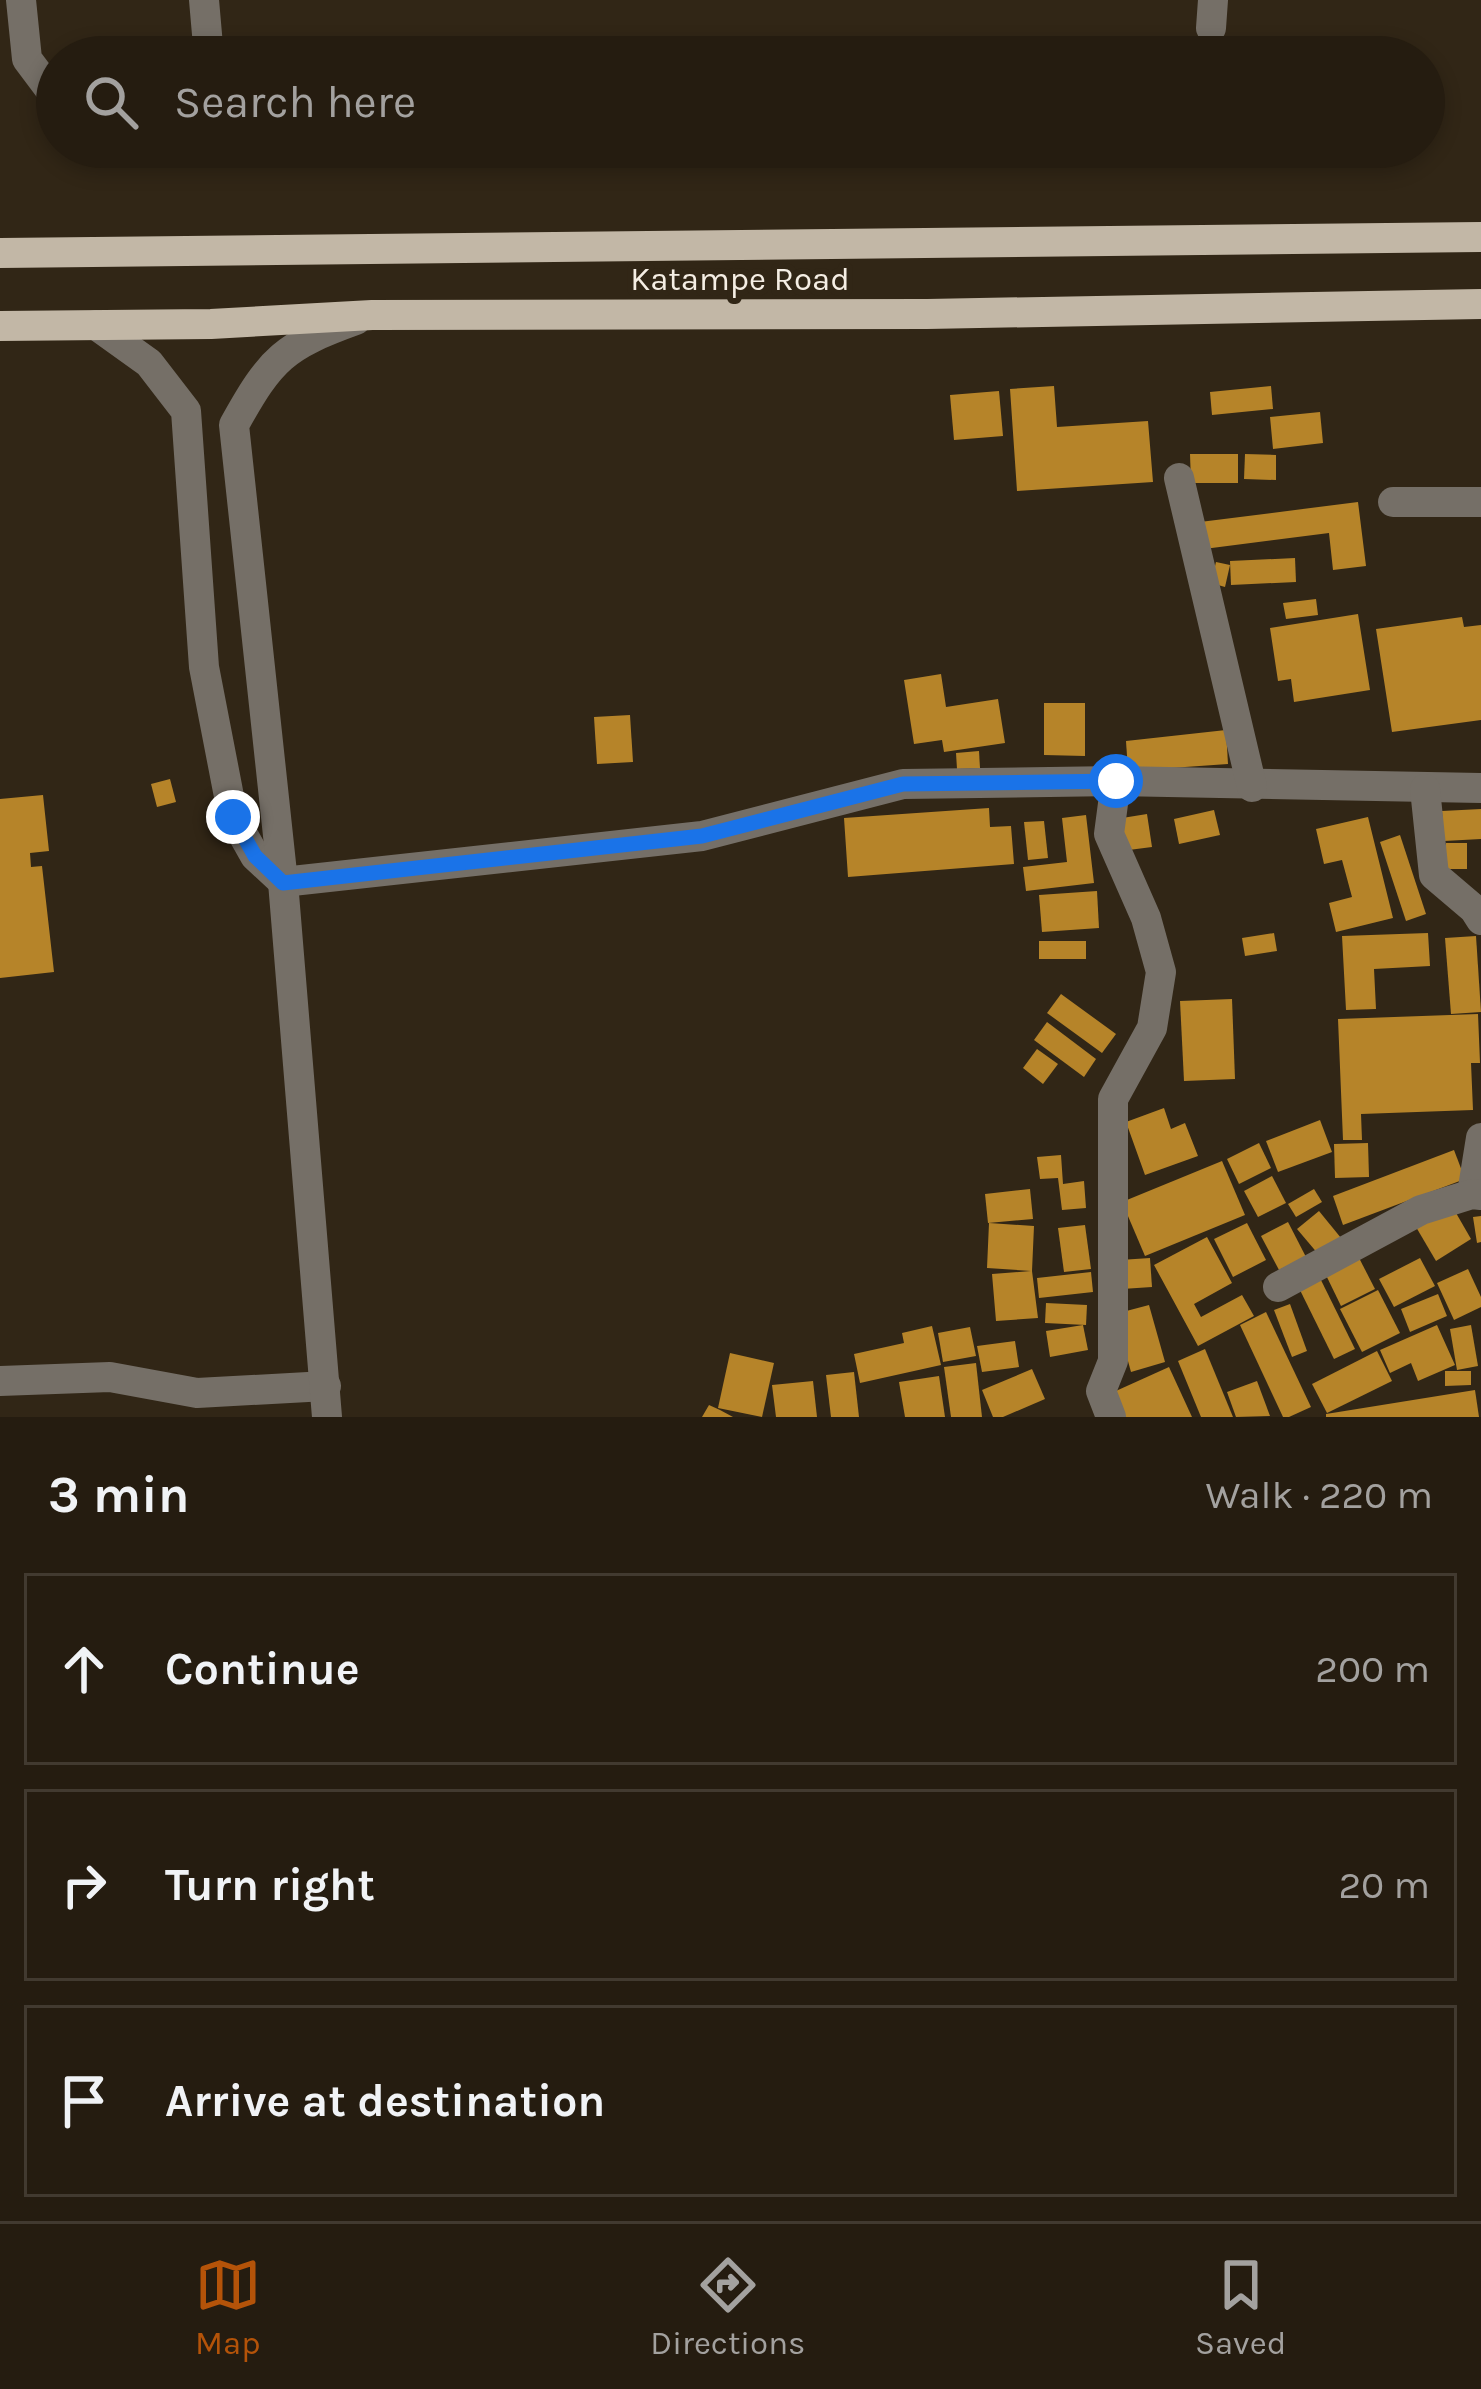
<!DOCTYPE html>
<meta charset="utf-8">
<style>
body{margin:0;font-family:Karla,sans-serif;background:#2d2519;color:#f1f3f6}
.stop{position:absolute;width:36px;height:36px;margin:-27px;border:9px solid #1a73e8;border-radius:50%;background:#fff}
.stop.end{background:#1a73e8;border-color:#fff;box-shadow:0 3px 12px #0008}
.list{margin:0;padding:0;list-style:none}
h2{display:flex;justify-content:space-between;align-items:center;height:156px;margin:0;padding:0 48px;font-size:51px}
h2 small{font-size:39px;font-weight:400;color:#a3a19f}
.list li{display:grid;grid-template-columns:78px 1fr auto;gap:36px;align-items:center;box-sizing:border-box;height:192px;margin:0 24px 24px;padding:0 24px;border:3px solid #423a30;border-radius:0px}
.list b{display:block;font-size:45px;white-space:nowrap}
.list em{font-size:39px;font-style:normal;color:#a3a19f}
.icon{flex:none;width:66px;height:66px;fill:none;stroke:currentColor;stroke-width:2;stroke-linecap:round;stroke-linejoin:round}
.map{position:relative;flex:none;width:1481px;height:1417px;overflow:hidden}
.search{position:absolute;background:#251c10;box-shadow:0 6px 18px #0003;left:36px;right:36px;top:36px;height:132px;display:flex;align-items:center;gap:30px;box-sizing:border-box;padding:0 42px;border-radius:66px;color:#a3a19f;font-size:45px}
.sheet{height:804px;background:#251c10}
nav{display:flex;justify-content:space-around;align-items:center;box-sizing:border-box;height:168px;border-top:3px solid #423a30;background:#251c10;font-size:33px;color:#a3a19f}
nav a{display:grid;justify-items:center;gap:6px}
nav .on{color:#b45309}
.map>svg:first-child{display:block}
.building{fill:#b68429}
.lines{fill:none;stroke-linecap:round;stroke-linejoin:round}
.minor{stroke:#756f67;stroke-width:30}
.major{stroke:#c2b7a6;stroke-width:30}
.route{stroke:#1a73e8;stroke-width:15}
.labels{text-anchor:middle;stroke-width:12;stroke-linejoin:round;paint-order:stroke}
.street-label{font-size:33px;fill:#f5eee4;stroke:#312616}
</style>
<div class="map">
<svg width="1481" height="1417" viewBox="0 0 1481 1417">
<rect width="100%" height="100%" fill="#312616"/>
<!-- building -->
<g class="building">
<path d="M639,42L644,57H609L608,53Z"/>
<path d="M1054,386L1057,427L1148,421L1153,482L1017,491L1010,389Z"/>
<path d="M1271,386L1273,409L1212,415L1210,392Z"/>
<path d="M999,391L1003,436L954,440L950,395Z"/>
<path d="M1320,412L1323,443L1273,449L1270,417Z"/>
<path d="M1190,454H1238V483H1191Z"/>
<path d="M1245,454L1276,455V480L1244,479Z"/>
<path d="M1358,502L1366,566L1333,570L1329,533L1204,549L1200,522Z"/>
<path d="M1295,558L1296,582L1231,585L1230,561Z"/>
<path d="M1216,562L1230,565L1225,587L1211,583Z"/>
<path d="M1316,599L1318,615L1286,619L1283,603Z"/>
<path d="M1358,614L1370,690L1294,702L1291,679L1278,681L1270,628Z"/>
<path d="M1462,617L1464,627L1481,625V720L1392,732L1376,629Z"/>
<path d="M941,674L946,707L998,699L1005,743L944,752L942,740L914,744L904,680Z"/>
<path d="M1044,703H1085V756L1044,755Z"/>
<path d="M630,715L633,762L597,764L594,717Z"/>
<path d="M1226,730L1228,764L1128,771L1126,741Z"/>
<path d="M979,751L980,768L957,769L956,753Z"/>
<path d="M170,779L176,802L157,807L151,784Z"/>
<path d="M43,795L49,851L30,853L31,867L42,866L54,972L0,978V799Z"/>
<path d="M989,808L990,827L1011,826L1014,864L848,877L844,818Z"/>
<path d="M1481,809V839L1444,841L1442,811Z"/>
<path d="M1214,810L1220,835L1179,844L1174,819Z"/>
<path d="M1147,814L1152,847L1121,851L1116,819Z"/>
<path d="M1086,815L1094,883L1026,891L1023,867L1067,862L1062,818Z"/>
<path d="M1368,817L1393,918L1336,932L1329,903L1352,897L1342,860L1324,864L1316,829Z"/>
<path d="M1044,821L1048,858L1028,860L1024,822Z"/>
<path d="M1400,835L1426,914L1406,921L1380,842Z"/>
<path d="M1446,843H1467V869H1445Z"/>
<path d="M1097,891L1099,928L1042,932L1039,895Z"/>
<path d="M1274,933L1277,951L1245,956L1242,938Z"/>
<path d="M1428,933L1430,966L1374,969L1376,1009L1346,1010L1342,936Z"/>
<path d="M1476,936L1481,1012L1451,1014L1445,938Z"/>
<rect x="1039" y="941" width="47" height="18"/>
<path d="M1061,994L1116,1034L1102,1053L1047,1013Z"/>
<path d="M1232,999L1235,1079L1184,1081L1180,1001Z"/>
<path d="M1478,1014L1480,1063H1471L1473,1110L1361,1114L1362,1140H1343L1338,1019Z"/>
<path d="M1047,1022L1096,1059L1084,1077L1034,1040Z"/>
<path d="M1037,1049L1058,1064L1043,1084L1023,1068Z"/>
<path d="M1164,1108L1171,1129L1185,1123L1198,1156L1145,1175L1126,1122Z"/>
<path d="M1320,1120L1332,1152L1278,1172L1266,1141Z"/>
<path d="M1259,1143L1271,1168L1239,1184L1227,1159Z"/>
<path d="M1368,1143L1369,1177L1335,1178L1334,1144Z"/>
<path d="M1454,1150L1465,1179L1343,1225L1333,1196Z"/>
<path d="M1061,1155L1063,1184L1084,1181L1086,1208L1062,1210L1058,1178L1040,1179L1037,1157Z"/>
<path d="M1222,1161L1245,1215L1145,1256L1122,1202Z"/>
<path d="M1272,1176L1286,1203L1258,1217L1244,1191Z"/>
<path d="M1030,1189L1033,1219L988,1223L985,1194Z"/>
<path d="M1314,1189L1322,1202L1296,1217L1288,1204Z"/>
<path d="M1452,1206L1471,1239L1436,1261L1416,1227Z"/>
<path d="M1319,1211L1341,1238L1319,1255L1297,1229Z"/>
<path d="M1481,1216V1242L1477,1243L1473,1217Z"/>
<path d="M1288,1222L1306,1257L1279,1270L1261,1236Z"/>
<path d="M989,1223L1034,1226L1032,1271L1038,1318L996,1321L992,1274L1031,1271L987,1268Z"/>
<path d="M1247,1223L1266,1260L1233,1277L1214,1239Z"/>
<path d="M1085,1225L1091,1269L1064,1272L1058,1228Z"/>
<path d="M1207,1237L1232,1283L1194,1304L1201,1317L1242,1295L1254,1316L1198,1346L1154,1265Z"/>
<path d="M1357,1254L1375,1289L1341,1306L1324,1271Z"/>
<path d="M1150,1258L1152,1287L1122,1289L1120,1260Z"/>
<path d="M1420,1258L1435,1286L1394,1307L1379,1279Z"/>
<path d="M1468,1269L1481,1297V1307L1454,1320L1437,1283Z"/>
<path d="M1091,1272L1093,1292L1039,1298L1037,1278Z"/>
<path d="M1317,1272L1355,1349L1334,1359L1296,1282Z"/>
<path d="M1378,1290L1400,1333L1362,1352L1340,1309Z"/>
<path d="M1438,1294L1447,1316L1410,1332L1401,1309Z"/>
<path d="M1046,1303L1087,1305L1086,1325L1045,1323Z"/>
<path d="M1290,1304L1307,1351L1292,1357L1274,1310Z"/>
<path d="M1149,1305L1165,1362L1131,1372L1115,1314Z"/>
<path d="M1266,1312L1311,1407L1289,1417H1283L1240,1325Z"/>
<path d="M1083,1325L1088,1350L1050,1357L1046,1331Z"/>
<path d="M1437,1325L1455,1365L1418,1381L1411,1363L1390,1373L1380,1350Z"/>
<path d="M1471,1325L1478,1366L1457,1370L1450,1329Z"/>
<path d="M932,1326L941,1365L860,1383L854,1354L904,1343L902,1333Z"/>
<path d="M970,1327L976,1356L943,1362L938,1333Z"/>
<path d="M1015,1341L1019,1367L982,1372L977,1346Z"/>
<path d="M1205,1349L1233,1417H1201L1178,1361Z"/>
<path d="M1377,1351L1392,1381L1327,1413L1312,1384Z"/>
<path d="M730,1353L774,1363L762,1417L718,1408Z"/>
<path d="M976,1363L982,1417H951L944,1367Z"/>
<path d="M1169,1367L1192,1417H1117L1107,1395Z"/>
<path d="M1032,1369L1045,1399L1003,1417H993L982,1390Z"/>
<path d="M1445,1371H1471V1385L1445,1386Z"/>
<path d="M854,1372L859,1417H831L826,1375Z"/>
<path d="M939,1376L945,1417H905L899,1382Z"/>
<path d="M813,1381L817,1417H776L772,1385Z"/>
<path d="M1257,1381L1270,1416L1236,1417L1227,1392Z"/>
<path d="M1475,1390L1479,1417H1326V1414Z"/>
<path d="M709,1405L720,1410L733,1417H702Z"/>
</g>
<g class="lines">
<!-- minor -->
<g class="minor">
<path d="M21,0L27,59L57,99"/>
<path d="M204,0L209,57"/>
<path d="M1211,28L1213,0"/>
<path d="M96,325L149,363L186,411L204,667L233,817L255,856L283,882L702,836L903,784L1116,781L1481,788"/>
<path d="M1179,478L1252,787"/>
<path d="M1393,502H1481"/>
<path d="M1425,789L1434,875L1474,909L1481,920"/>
<path d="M1472,1194L1481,1138"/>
<path d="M1278,1287L1421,1210L1472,1194L1481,1195"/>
<path d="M0,1381L110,1377L197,1393L326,1386"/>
<path d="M327,1417L283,882L234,425C271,358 284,346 356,320"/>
<path d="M1111,1417L1101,1391L1113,1361V1099L1152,1028L1161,972L1146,918L1109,834L1116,781"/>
</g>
<!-- major -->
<g class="major">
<path d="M0,253L1481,237"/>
<path d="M0,326L211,324L372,315L927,314L1481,304"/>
</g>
</g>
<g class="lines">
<!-- route -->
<path class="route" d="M233,817L255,856L283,883L702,836L903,784L1116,781"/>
</g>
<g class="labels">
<!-- street labels -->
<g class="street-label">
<text x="740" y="290">Katampe Road</text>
</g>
</g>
</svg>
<div class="stop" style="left:1116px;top:781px"></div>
<div class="stop end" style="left:233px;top:817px"></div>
<div class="search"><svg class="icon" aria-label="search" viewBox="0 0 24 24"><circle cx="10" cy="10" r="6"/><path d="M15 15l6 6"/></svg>Search here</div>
</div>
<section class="sheet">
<h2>3 min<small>Walk · 220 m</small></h2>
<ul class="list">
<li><svg class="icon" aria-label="ahead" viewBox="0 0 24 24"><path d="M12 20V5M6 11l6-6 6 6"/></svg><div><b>Continue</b></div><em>200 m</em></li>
<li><svg class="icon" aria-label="right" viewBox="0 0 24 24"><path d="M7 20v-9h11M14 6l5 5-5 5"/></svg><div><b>Turn right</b></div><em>20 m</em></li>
<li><svg class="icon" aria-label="arrive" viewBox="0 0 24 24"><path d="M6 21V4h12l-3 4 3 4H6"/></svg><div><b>Arrive at destination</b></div></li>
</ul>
</section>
<nav>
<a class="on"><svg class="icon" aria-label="map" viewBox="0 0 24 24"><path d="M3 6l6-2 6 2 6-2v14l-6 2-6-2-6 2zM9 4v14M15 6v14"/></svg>Map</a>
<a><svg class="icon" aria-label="directions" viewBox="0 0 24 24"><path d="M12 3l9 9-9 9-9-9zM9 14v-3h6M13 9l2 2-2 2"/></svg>Directions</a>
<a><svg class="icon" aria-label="saved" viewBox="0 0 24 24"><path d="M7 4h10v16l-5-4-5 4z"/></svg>Saved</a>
</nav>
